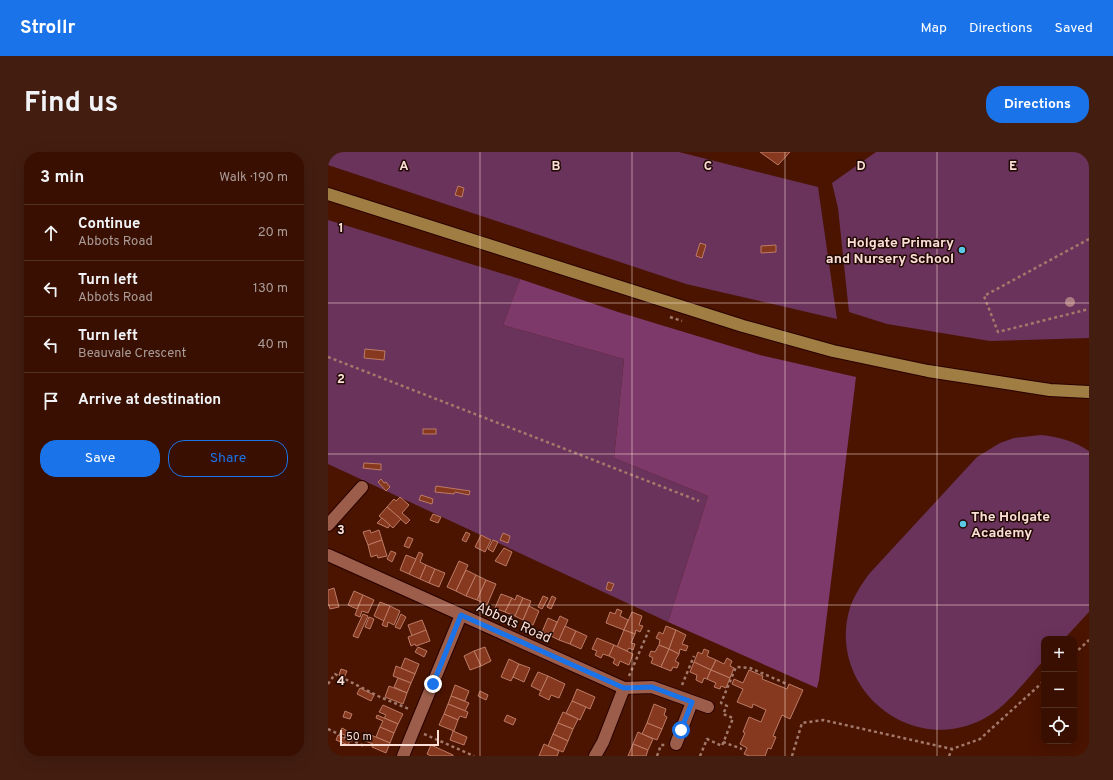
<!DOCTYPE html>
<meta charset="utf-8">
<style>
body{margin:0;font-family:Overpass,sans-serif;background:#431d10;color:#f1f3f6}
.controls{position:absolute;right:12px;bottom:12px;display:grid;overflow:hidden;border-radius:8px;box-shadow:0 4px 16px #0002}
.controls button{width:36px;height:36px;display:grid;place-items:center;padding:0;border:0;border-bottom:1px solid #522f23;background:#380f01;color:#f1f3f6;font:20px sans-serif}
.scale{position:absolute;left:12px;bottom:10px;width:99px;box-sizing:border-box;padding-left:4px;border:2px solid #fbded5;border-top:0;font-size:11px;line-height:14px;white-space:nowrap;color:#fbded5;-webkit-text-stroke:3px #210a04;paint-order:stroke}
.stop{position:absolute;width:12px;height:12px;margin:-9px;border:3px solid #1a73e8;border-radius:50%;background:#fff}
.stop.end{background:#1a73e8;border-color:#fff;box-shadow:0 1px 4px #0008}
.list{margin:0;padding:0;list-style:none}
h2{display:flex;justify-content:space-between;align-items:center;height:52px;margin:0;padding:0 16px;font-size:17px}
h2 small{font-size:13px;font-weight:400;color:#ab9c99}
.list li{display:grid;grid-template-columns:26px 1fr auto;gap:12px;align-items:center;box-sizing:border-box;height:56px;padding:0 16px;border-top:1px solid #522f23}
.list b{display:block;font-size:15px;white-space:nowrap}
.list p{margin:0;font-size:13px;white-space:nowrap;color:#ab9c99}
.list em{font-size:13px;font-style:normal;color:#ab9c99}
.actions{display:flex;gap:8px;padding:12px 16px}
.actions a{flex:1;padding:9px 0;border:1px solid #1a73e8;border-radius:16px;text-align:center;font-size:14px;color:#1a73e8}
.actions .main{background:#1a73e8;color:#fff}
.icon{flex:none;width:22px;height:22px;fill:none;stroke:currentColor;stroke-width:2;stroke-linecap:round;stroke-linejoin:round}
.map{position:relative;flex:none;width:761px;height:604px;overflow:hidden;border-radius:16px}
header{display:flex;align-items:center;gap:24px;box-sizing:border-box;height:56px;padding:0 20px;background:#1a73e8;color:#fff}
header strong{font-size:19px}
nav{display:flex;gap:22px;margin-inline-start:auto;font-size:14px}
.intro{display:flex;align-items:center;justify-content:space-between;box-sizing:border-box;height:96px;padding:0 24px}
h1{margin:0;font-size:28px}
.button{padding:10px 18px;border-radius:16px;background:#1a73e8;color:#fff;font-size:14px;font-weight:700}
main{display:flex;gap:24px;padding:0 24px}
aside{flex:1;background:#380f01;border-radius:16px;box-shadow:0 4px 16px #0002}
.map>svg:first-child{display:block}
.green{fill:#6a335b}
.forest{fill:#7c396a}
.building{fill:#86391f;stroke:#bc7b66}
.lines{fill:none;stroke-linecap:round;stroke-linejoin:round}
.minor-casing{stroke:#290200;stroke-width:14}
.tertiary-casing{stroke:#290200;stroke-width:14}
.primary-casing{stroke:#290200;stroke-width:14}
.path{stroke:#a3796b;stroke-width:2.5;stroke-dasharray:3 3;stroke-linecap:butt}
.minor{stroke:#9c5e4a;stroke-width:12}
.tertiary{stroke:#9c5e4a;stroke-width:12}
.primary{stroke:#a07e43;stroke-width:12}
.tree{fill:#aa7b81}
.route{stroke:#1a73e8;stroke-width:5}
.grid{fill:none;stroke:#fbded5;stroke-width:1;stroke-opacity:0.55}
.poi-dot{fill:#5bc8e6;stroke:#210a04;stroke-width:1.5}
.labels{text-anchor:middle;stroke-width:3;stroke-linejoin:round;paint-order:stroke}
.poi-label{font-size:14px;font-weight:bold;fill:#fbded5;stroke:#210a04;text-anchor:end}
.street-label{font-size:14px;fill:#fbded5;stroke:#210a04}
.grid-label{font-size:13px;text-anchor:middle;font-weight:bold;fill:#fbded5;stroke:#210a04;stroke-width:3;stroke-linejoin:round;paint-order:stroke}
</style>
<header>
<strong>Strollr</strong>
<nav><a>Map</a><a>Directions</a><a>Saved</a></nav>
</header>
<div class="intro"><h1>Find us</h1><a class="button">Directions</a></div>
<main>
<aside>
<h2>3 min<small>Walk · 190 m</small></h2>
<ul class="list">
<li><svg class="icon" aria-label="ahead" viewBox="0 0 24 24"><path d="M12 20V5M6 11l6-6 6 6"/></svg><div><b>Continue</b><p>Abbots Road</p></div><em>20 m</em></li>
<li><svg class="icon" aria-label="left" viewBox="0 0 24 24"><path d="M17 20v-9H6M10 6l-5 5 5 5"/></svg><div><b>Turn left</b><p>Abbots Road</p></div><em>130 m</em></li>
<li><svg class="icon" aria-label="left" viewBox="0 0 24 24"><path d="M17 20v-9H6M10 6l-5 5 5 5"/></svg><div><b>Turn left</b><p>Beauvale Crescent</p></div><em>40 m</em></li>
<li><svg class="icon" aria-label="arrive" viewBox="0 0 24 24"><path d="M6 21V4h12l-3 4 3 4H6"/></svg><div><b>Arrive at destination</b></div></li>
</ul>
<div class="actions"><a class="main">Save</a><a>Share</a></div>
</aside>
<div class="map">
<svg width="761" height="604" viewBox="0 0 761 604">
<rect width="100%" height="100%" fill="#4a1401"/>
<!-- green -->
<g class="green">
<path d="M0,0H351L490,35L509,167L358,132L0,13Z"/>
<path d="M548,0H761V186L662,189L559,172L521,160L510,56L504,31Z"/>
<path d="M0,68L192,127L175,173L296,207L286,306L380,344L340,470L0,312Z"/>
<path d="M713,283C731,285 746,289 761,299V460L736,487H716V508C696,530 677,558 649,570C578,601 501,534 521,459C525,445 533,433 541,422L649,305L672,291L686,286Z"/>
</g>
<!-- forest -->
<path class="forest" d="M192,127L290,160L432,203L528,225L491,528L489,536L340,470L380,344L286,306L296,207L175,173Z"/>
<!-- building -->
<g class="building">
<path d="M432,0H462L450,13Z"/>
<path d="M130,34L136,36L134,45L127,43Z"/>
<path d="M372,91L378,93L374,106L368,104Z"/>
<path d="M448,93V100L433,101V94Z"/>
<path d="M37,197L57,199L56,208L36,206Z"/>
<rect x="95" y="277" width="13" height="5"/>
<path d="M36,311L53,312V318L35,316Z"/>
<path d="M53,327L56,331L58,330L62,335L58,339L50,330Z"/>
<path d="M108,334L142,339L141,343L127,340L126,342L107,340Z"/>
<path d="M93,343L105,347L104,352L91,348Z"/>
<path d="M72,345L81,353L74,361L82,368L78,372L59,355L66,347L68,349Z"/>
<path d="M59,355L73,367L65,376L51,364Z"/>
<path d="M105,362L113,365L110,371L102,368Z"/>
<path d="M54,366L62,373L60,376L49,371Z"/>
<path d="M42,378L43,381L51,378L54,388L40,393L35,380Z"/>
<path d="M138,380L142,382L138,390L134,388Z"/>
<path d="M175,381L182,384L180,391L172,388Z"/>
<path d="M153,383L163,388L157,400L147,395Z"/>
<path d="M80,385L85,387L81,396L76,394Z"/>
<path d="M54,388L59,404L50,406L49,403L43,405L40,393Z"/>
<path d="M165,388L170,390L165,400L160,397Z"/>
<path d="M176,396L184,400L178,414L167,409Z"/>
<path d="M63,399L68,401L64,410L59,407Z"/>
<path d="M91,400L95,402L92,410L98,413L92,427L81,422Z"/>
<path d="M78,403L88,407L81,422L72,418Z"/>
<path d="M131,409L140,413L128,439L119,435Z"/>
<path d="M98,413L107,417L101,431L92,427Z"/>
<path d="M107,417L117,421L111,435L101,431Z"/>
<path d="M138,418L148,423L138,444L128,439Z"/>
<path d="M148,423L158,428L149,448L138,444Z"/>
<path d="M158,428L168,432L159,453L149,448Z"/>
<path d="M280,430L286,432L283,439L278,437Z"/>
<path d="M6,436L11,455L2,457L1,453L0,454V438Z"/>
<path d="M26,439L35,443L29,457L20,453Z"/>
<path d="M173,442L184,446L177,460L167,456Z"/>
<path d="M35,443L46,448L40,461L34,459L32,465L27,463Z"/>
<path d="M189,443L195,446L187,464L177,460L184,446L187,448Z"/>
<path d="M215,444L220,446L214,457L210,455Z"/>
<path d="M224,444L228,446L223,457L219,455Z"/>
<path d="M195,446L203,449L195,468L187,464Z"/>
<path d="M52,450L62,454L56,469L46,464Z"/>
<path d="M62,454L72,459L66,473L60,470L59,475L54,473Z"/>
<path d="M201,454L211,459L205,473L195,468Z"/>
<path d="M289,457L294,459L292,464L300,468L296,478L278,471L282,460L287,462Z"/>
<path d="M304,460L314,464L311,473L315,474L312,480L308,478L307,482L296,478Z"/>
<path d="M35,462L40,464L30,486L25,484Z"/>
<path d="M73,462L78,465L72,477L67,475Z"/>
<path d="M232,464L240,468L231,488L223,484Z"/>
<path d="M41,465L46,467L42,477L37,475Z"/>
<path d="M220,466L229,470L223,484L214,480Z"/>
<path d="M94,468L98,478L84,484L80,473Z"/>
<path d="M237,474L248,479L242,492L231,488Z"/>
<path d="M338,474L348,478L341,497L331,493L332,488L328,486L331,480L335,482Z"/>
<path d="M98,478L102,489L88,494L87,492L83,494L80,485Z"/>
<path d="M296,478L307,482L303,491L307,492L305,498L301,496L299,499L289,495Z"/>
<path d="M348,478L358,483L354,492L360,494L358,499L352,497L351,502L341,497Z"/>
<path d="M248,479L259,484L253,497L242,492Z"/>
<path d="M269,486L286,493L281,504L275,502L273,506L267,503L269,499L264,497Z"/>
<path d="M286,493L305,502L301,513L292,509L290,514L285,511L287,507L281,504Z"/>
<path d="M331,493L341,497L333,515L323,511L325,506L321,504L323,499L327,500Z"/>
<path d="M90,495L99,499L96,505L87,500Z"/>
<path d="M157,495L163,509L153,514L146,499Z"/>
<path d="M341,497L351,502L347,509L351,511L349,516L345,515L343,519L333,515Z"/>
<path d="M376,497L381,499L379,504L388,508L383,518L366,510L370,500L374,502Z"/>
<path d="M146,499L153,514L142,518L136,504Z"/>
<path d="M77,506L91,512L87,522L73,516Z"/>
<path d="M399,506L404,509L402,514L406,516L402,526L383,518L388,508L396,512Z"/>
<path d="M181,507L191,512L183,529L173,525Z"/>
<path d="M366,510L383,518L379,527L376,526L374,531L368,528L369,523L362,520Z"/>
<path d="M191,512L202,516L196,530L185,525Z"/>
<path d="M68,514L87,522L83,531L65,524Z"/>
<path d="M13,517L19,519L16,526L11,523Z"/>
<path d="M383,518L402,526L398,536L393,534L392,537L386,535L388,531L379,527Z"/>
<path d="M421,518L435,524L434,527L459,537L461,532L475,538L462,567L454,563L445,584L448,585L443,597L440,596L437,604H421L416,602L419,596L412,592L417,581L415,580L421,565L433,570L438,558L425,552L424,556L409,550L415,537L404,532L406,527L415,531Z"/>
<path d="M210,520L220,524L213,539L203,534Z"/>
<path d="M220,524L237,532L231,546L223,543L221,548L211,543Z"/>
<path d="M70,526L83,531L79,541L66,535Z"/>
<path d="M127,533L141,539L137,549L123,544Z"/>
<path d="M61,534L79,541L75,552L57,545Z"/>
<path d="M32,536L46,543L43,549L29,542Z"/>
<path d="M249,537L267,545L262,557L244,549Z"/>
<path d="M152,539L160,543L158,548L150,544Z"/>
<path d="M123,544L141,551L137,559L120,552Z"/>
<path d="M244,549L258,555L252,568L238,561Z"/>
<path d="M120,552L140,560L138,566L132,564L130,568L116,562Z"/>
<path d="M326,552L338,557L336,563L339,565L334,577L319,571Z"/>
<path d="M55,553L75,562L70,572L56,566L58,563L51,560Z"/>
<path d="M17,559L24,562L22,567L15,565Z"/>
<path d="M235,560L250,567L245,577L230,571Z"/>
<path d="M116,562L130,568L126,579L111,573Z"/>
<path d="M49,563L70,572L66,581L52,575L55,569L48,566Z"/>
<path d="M179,563L188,567L185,573L176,569Z"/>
<path d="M230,571L245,577L240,589L225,582Z"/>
<path d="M319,571L334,577L329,588L314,582Z"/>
<path d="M52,575L66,581L62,591L48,585Z"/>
<path d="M14,576L23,581L21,585L12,581Z"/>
<path d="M125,579L139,585L136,593L122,588Z"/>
<path d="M310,580L325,587L320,598L305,592Z"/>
<path d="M38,581L62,591L58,601L44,595L45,592L35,588Z"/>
<path d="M225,582L240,589L235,600L220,594Z"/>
<path d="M10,583L22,589L20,593L8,588Z"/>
<path d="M216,592L231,599L229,604H211Z"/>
<path d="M305,592L320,598L318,604H300Z"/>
<path d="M103,593L125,603V604H103L99,602Z"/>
</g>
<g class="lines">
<defs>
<g id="minor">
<path d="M0,373L34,335"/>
<path d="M0,403L296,536L324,535L380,555"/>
<path d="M348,592L364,550"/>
<path d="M267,604L275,590L296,536"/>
</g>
<path id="tertiary" d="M75,604L133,463"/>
<path id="primary" d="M0,42L415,174L505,199L600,219L722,238L761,240"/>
</defs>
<!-- minor casing -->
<use href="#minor" class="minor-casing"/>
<!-- tertiary casing -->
<use href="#tertiary" class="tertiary-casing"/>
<!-- primary casing -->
<use href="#primary" class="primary-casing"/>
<!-- path -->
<g class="path">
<path d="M761,87L656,144L670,180L761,157"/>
<path d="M342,165L354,169"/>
<path d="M0,205L371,349"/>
<path d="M746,502L761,488"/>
<path d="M301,524L321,478"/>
<path d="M0,532L7,522L52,545L81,557"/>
<path d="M354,533L366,504"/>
<path d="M0,577L38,595"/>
<path d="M96,582L146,604"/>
<path d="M395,590L414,597"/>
<path d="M329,604L333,593H337"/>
<path d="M372,604L379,587L394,594L405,566L395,562L399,554L393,551L408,515L422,516L459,532"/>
<path d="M464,604L474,571L495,568L624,597L652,587L716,529"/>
<path d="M621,604L624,597"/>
</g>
<!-- minor -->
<use href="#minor" class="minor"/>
<!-- tertiary -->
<use href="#tertiary" class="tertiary"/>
<!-- primary -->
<use href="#primary" class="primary"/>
</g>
<!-- trees -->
<circle class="tree" cx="742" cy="150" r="5"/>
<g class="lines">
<!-- route -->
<path class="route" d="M105,532L133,463L296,536L324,535L364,550L353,578"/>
</g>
<!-- grid -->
<path class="grid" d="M152,0V604M304,0V604M457,0V604M609,0V604M0,151H761M0,302H761M0,453H761"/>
<!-- markers -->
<g class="poi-dot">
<circle cx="634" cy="98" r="4"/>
<circle cx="635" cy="372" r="4"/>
</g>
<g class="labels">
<!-- poi labels -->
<g class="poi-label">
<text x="626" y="95">Holgate Primary<tspan x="626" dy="16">and Nursery School</tspan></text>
<text x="643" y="369" text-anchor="start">The Holgate<tspan x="643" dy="16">Academy</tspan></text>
</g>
<!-- street labels -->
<g class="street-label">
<text transform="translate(186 470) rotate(24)" y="5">Abbots Road</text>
</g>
</g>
<g class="grid-label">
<text x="76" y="18">A</text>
<text x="228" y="18">B</text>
<text x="380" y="18">C</text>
<text x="533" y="18">D</text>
<text x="685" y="18">E</text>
<text x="13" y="80">1</text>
<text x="13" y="231">2</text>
<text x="13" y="382">3</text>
<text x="13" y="533">4</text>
</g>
</svg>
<div class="controls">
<button>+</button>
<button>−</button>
<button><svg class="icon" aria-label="locate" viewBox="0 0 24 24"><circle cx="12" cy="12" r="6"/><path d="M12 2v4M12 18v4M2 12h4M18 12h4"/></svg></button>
</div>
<div class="scale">50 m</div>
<div class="stop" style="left:353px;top:578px"></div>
<div class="stop end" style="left:105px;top:532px"></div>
</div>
</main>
